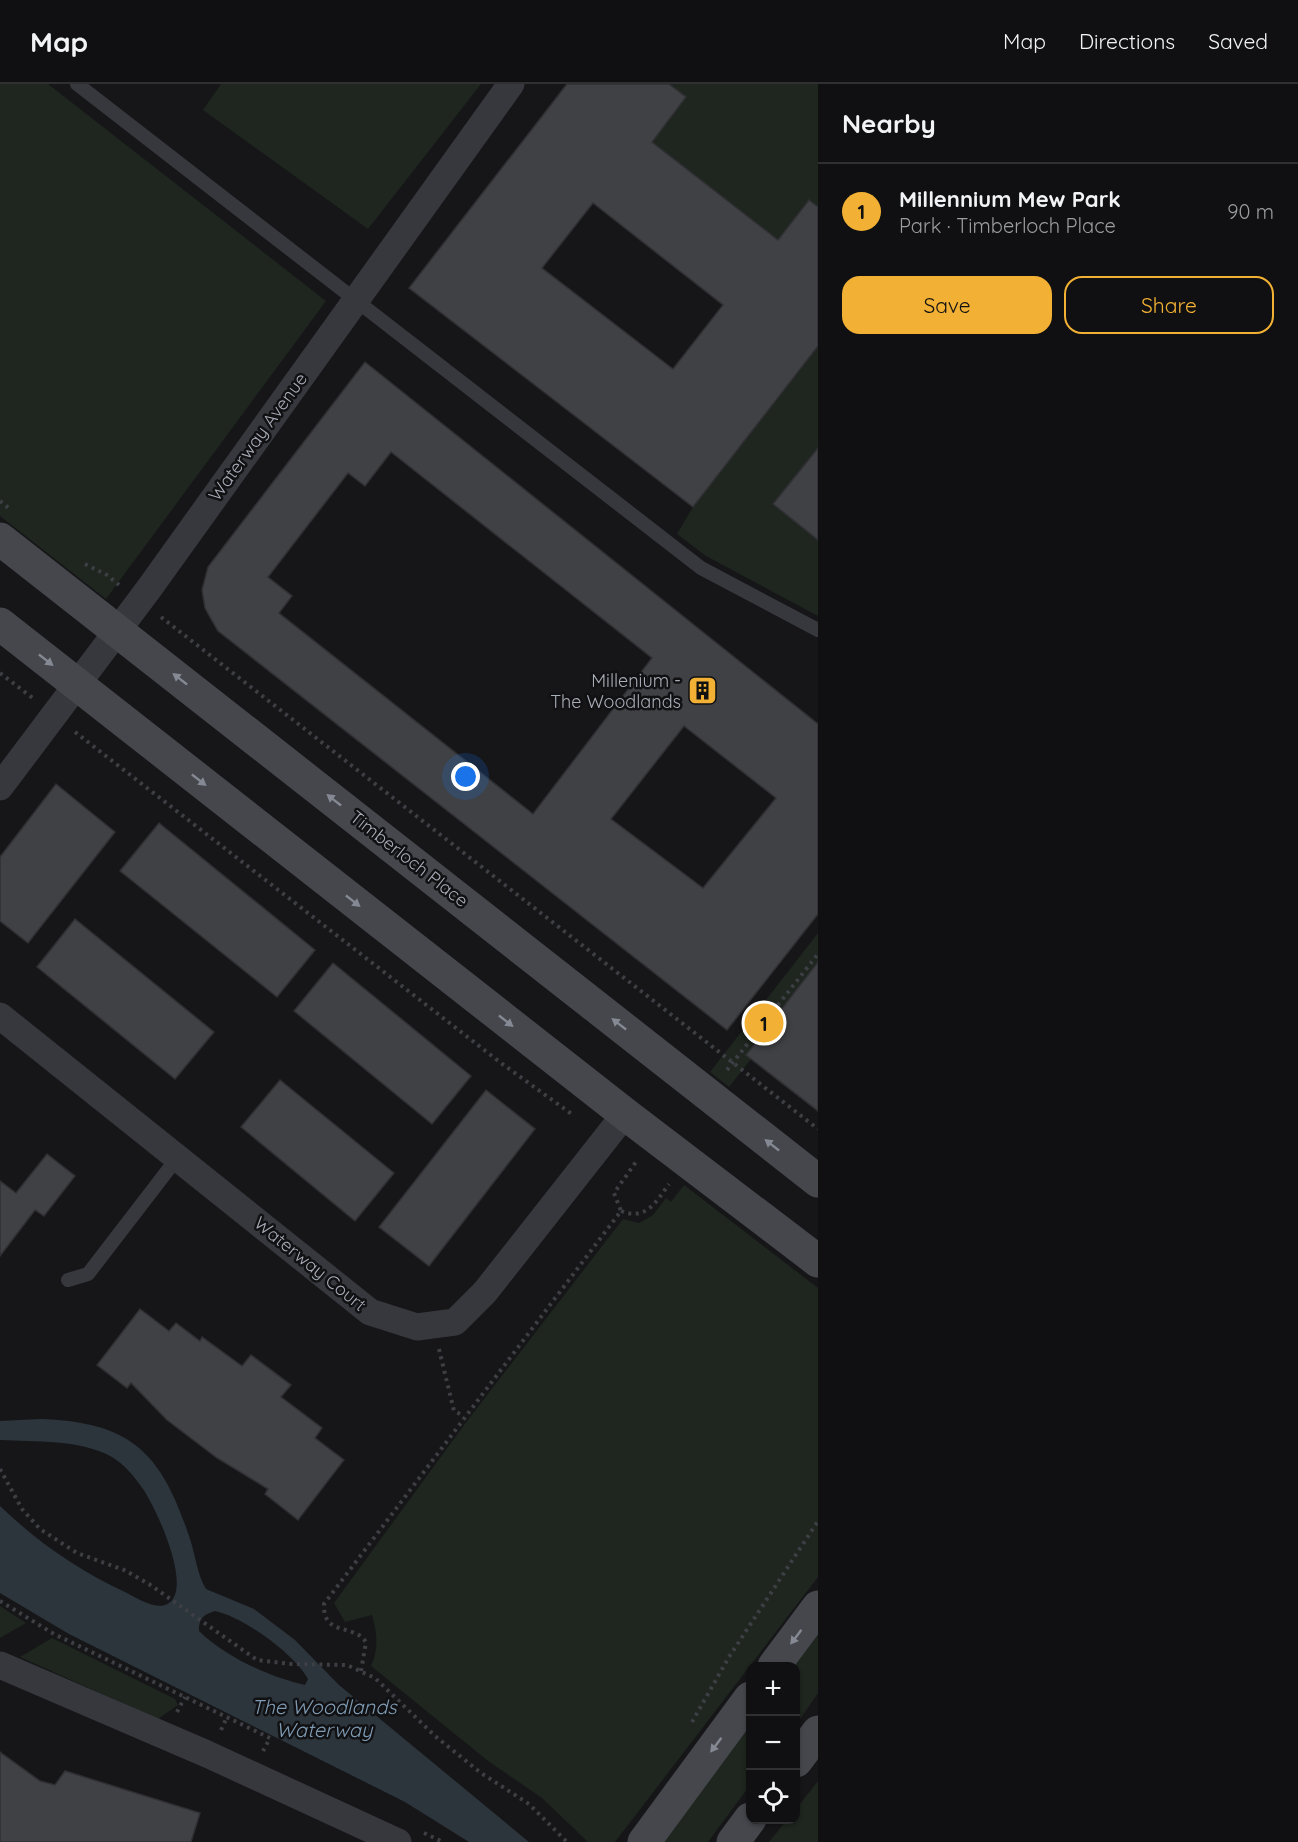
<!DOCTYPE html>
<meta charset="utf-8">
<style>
body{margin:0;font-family:Quicksand,sans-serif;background:#1e1e20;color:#f1f3f6}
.controls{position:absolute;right:18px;bottom:18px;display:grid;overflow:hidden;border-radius:12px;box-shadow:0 2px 4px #0004}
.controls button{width:54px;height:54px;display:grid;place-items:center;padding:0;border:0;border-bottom:2px solid #303032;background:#101012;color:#f1f3f6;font:30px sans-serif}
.you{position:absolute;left:466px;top:693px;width:21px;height:21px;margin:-15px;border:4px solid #fff;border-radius:50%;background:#1a73e8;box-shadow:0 0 0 9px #1a73e833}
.badge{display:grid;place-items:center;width:39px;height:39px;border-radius:50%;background:#f2b134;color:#111;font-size:20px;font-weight:700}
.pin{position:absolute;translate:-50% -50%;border:3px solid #fff;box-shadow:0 2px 6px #0006}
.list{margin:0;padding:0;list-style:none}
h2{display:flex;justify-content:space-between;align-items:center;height:78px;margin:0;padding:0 24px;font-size:26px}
h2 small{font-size:20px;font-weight:400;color:#9c9d9f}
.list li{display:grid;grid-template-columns:39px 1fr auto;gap:18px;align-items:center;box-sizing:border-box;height:96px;padding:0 24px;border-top:2px solid #303032}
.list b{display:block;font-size:22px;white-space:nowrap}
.list p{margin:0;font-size:20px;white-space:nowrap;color:#9c9d9f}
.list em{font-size:20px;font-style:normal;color:#9c9d9f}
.actions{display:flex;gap:12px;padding:18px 24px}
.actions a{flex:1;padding:14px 0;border:2px solid #f2b134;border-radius:18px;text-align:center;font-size:21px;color:#f2b134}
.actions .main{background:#f2b134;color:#111}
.icon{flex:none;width:33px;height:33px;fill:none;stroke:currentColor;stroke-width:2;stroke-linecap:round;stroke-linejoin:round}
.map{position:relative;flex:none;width:818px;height:1758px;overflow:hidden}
header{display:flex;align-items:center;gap:36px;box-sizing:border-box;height:84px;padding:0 30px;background:#101012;border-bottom:2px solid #303032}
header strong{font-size:28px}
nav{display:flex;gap:33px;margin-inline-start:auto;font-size:21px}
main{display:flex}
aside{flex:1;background:#101012}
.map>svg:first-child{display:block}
.green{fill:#1e261f}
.water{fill:#2c353c;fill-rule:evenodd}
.building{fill:#404145;stroke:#303034;stroke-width:1.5;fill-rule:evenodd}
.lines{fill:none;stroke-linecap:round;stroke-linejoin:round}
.path{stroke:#3d3f44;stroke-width:4;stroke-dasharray:3 4.5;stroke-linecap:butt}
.lane{stroke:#37383d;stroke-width:14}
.street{stroke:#37383d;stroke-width:27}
.secondary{stroke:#45474d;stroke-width:33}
.oneway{fill:#858993}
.labels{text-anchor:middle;stroke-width:5;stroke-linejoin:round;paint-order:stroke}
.street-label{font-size:18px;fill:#a8adb8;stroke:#111113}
.poi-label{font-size:18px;fill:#a8adb8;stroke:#111113;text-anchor:end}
.water-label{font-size:20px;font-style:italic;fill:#7f9bb3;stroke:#111113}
</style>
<header>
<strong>Map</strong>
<nav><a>Map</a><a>Directions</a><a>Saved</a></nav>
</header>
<main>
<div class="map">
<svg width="818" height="1758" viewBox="0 0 818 1758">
<rect width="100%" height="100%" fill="#161618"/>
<!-- green -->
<g class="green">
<path d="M0,0H48L326,217L106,515L0,432Z"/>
<path d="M221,0H481L368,145L203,26Z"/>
<path d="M669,0H818V123L809,117L778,156L652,58L686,13Z"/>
<path d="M818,262V364L773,420L818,456V532L706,472L677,450L693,423Z"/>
<path d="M818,849V890L729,1003L710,988Z"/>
<path d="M684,1101L818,1204V1493L615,1758H588L542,1714L488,1677L371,1582C379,1565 377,1548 372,1531L345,1538L334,1519L467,1337L623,1135L639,1139L653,1131L666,1114L671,1118Z"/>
<path d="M0,1522L26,1539L0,1554Z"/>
<path d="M818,1549V1609L796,1641V1582H793Z"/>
<path d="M52,1554L175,1615L178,1621L158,1635L20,1573Z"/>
<path d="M750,1639V1701L708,1758H662Z"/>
<path d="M818,1697V1758H769L787,1736H796V1725Z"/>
</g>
<!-- water -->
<path class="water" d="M40,1335C131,1338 161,1368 189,1452C195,1468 197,1491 206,1505L254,1525L295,1556L339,1601L529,1758H469L405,1718L69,1550L0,1509V1422C40,1460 78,1486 127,1509C136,1514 155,1525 165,1521C197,1510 155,1422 143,1405C134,1392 125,1381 112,1373C80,1355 35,1358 0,1356V1337ZM215,1527C243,1533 294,1569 308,1595L305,1601C269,1593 226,1573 199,1547C199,1534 203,1531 215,1527Z"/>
<!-- building -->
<g class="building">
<path d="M567,0H669L686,13L652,58L778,156L809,116L818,123V262L693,423L409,204ZM593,119L723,221L673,285L542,184Z"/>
<path d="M365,278L818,640V830L727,946L218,547L211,535L205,524L202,506L208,483ZM391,368L652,574L533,730L279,529L292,512L268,493L348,389L365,402ZM684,642L776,714L703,804L611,735Z"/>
<path d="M818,364V456L773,420Z"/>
<path d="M56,700L115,748L28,859L0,837V773Z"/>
<path d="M159,739L315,866L277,913L120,787Z"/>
<path d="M75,835L214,948L175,995L37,883Z"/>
<path d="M818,878V1027L746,971Z"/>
<path d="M333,879L471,992L432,1040L294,927Z"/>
<path d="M280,996L394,1089L355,1137L241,1043Z"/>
<path d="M486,1006L535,1045L429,1182L379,1143Z"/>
<path d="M47,1070L75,1092L44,1132L35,1126L0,1172V1097L16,1109Z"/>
<path d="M140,1225L169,1247L176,1239L200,1257L202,1253L242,1282L251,1271L291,1301L281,1313L322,1344L315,1354L344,1376L298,1436L265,1410L268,1405L217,1374L167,1336L131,1299L127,1304L97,1281Z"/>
<path d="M0,1668L40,1697L55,1701L65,1687L200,1729L191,1758H0Z"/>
</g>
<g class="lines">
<!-- path -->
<g class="path">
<path d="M0,417L11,426"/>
<path d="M85,480L107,491L119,501"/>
<path d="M161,533L818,1045"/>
<path d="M0,589L34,615"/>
<path d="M75,648L501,979L573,1031"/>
<path d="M727,986L818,870"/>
<path d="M621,1127C646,1137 656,1118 669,1100"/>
<path d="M439,1265L454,1327L464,1332"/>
<path d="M0,1385L22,1425L40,1445L77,1469L124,1486L149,1500L257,1576L291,1580L347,1581L375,1594L435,1652L481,1689L529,1720L567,1758"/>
<path d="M0,1517L54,1550L270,1654L263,1667"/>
<path d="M361,1587L366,1558C353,1539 323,1553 324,1520L621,1127L614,1109L638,1075"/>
<path d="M177,1628L185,1613"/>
<path d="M692,1638L729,1573L818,1437"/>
<path d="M221,1646L227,1633"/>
<path d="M424,1749L443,1758"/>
</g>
<!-- lane -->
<g class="lane">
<path d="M77,0L701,484L818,546"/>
<path d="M68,1196L88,1190L178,1073"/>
</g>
<!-- street -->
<g class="street">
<path d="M0,703L148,506L511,0"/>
<path d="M0,932L370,1228L417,1243L455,1238L485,1208L625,1030"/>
<path d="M0,1581L207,1670L398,1758"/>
</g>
<!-- secondary -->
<g class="secondary">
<path d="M0,455L818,1097"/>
<path d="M0,540L625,1030L818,1177"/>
<path d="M774,1582L818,1523"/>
<path d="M796,1677L818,1648"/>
<path d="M644,1758L750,1614"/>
<path d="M733,1758L750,1735"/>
</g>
</g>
<!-- one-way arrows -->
<defs><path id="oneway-solid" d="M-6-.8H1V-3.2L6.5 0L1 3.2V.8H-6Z" transform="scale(1.5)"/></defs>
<g class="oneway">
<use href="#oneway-solid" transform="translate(46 576) rotate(38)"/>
<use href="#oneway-solid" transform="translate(180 595) rotate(-142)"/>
<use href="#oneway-solid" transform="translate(199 696) rotate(38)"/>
<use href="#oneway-solid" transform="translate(334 716) rotate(-142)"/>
<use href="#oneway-solid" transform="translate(353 817) rotate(38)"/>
<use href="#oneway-solid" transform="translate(506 937) rotate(38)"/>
<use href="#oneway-solid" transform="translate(619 940) rotate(-142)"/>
<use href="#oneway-solid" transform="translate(772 1061) rotate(-142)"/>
<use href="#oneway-solid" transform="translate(796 1553) rotate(127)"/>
<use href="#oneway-solid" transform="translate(716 1661) rotate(127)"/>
</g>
<!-- icons -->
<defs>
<symbol id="building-square" viewBox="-11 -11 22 22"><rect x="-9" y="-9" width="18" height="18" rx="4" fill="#f2b134" stroke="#111113"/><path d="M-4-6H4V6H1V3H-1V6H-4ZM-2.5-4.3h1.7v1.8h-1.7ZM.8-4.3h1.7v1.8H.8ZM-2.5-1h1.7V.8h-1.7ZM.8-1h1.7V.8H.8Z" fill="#111"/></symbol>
</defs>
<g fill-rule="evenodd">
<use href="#building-square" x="686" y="590" width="33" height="33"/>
</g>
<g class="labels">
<!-- street labels -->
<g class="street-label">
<text transform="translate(258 353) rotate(-54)" y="6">Waterway Avenue</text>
<text transform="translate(409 775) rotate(38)" y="6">Timberloch Place</text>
<text transform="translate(310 1180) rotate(39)" y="6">Waterway Court</text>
</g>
<!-- poi labels -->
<g class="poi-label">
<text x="681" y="603">Millenium -<tspan x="681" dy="21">The Woodlands</tspan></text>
</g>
<!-- water labels -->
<g class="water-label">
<text x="324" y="1630">The Woodlands<tspan x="324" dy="23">Waterway</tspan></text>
</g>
</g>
</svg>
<div class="controls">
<button>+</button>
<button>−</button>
<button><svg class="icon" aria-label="locate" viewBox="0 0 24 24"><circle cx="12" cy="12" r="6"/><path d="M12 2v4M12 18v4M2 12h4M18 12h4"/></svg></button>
</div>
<div class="you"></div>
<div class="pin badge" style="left:764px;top:939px">1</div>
</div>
<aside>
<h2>Nearby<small></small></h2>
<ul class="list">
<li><span class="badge">1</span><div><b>Millennium Mew Park</b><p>Park · Timberloch Place</p></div><em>90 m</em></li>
</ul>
<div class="actions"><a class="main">Save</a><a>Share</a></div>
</aside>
</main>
